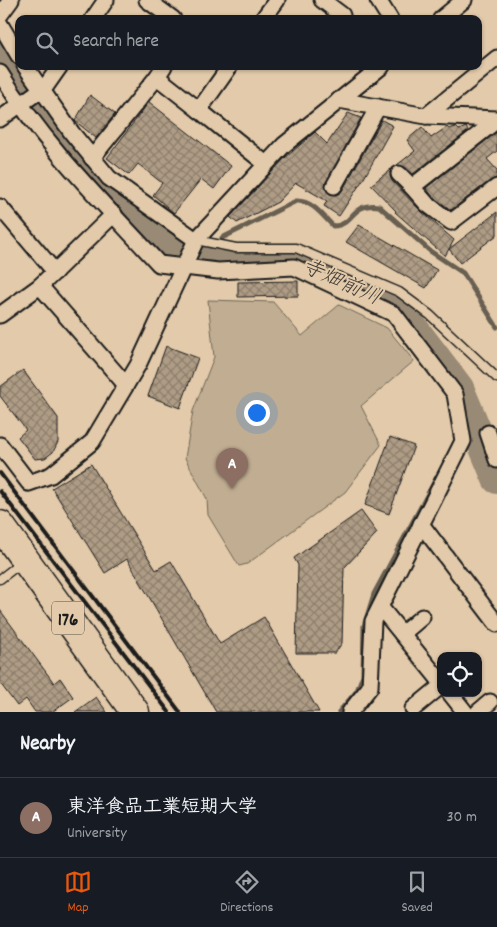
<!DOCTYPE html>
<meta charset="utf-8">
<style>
body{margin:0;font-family:Dekko,"Klee One",sans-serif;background:#20242c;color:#f1f3f6}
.controls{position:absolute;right:15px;bottom:15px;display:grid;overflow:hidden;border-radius:10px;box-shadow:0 1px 4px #0004}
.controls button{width:45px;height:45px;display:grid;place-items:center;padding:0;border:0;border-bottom:1px solid #363941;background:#171b24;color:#f1f3f6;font:25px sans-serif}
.you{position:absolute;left:256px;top:412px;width:18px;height:18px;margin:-12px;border:4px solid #fff;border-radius:50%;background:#1a73e8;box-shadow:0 0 0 8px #1a73e833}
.badge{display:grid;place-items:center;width:32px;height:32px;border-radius:50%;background:#ea580c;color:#fff;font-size:16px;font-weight:700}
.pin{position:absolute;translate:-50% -41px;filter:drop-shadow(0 1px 2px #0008)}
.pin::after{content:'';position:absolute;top:26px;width:18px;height:15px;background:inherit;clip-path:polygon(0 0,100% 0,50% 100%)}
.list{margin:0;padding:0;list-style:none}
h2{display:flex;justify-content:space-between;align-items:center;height:65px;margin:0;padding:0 20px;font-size:21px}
h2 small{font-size:16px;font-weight:400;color:#9ea1a6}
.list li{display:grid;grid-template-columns:32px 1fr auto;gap:15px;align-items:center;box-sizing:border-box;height:80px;padding:0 20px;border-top:1px solid #363941}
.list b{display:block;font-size:19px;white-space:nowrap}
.list p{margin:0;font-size:16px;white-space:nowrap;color:#9ea1a6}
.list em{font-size:16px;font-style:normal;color:#9ea1a6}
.icon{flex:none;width:28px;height:28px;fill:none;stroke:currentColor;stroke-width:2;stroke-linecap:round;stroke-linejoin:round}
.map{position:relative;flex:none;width:497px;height:712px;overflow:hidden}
.search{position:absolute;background:#171b24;box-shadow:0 1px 4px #0004;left:15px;right:15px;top:15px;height:55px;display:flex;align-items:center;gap:12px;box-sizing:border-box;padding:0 18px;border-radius:10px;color:#9ea1a6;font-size:19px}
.sheet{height:145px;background:#171b24}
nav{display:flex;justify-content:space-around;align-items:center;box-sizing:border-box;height:70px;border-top:1px solid #363941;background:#171b24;font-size:14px;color:#9ea1a6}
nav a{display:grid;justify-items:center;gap:2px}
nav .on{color:#ea580c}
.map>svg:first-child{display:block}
.green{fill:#c1ae92;stroke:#6e6557}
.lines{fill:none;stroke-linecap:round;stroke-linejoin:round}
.stream{stroke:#675e51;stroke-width:5}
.river{stroke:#998a75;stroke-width:30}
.building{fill:url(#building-cross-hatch);stroke:#1c1c1c}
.lane-casing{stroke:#1c1c1c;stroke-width:11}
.street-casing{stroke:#1c1c1c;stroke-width:19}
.highway-casing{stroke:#1c1c1c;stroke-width:31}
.path{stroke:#1c1c1c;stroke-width:3;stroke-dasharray:5 4;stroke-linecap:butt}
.lane{stroke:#e2caaa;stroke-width:8}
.street{stroke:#e2caaa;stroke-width:15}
.highway{stroke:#e2caaa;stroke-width:28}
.rail{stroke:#1c1c1c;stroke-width:4}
.labels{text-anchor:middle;stroke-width:4;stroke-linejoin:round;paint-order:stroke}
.shield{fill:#e2caaa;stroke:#575047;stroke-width:1}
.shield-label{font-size:19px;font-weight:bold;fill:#1c1c1c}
.water-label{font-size:21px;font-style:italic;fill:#423d37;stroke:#e2caaa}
</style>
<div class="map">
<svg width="497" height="712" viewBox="0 0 497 712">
<defs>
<pattern id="building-cross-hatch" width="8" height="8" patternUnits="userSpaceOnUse" patternTransform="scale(1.25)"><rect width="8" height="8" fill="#ae9c85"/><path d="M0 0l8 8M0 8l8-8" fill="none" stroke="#8d7e6c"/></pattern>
</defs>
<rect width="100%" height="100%" fill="#e2caaa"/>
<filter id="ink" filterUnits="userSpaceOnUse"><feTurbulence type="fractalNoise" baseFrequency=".02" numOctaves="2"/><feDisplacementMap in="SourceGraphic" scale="10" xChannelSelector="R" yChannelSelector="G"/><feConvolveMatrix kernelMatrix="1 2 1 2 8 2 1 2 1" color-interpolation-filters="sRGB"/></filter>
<g filter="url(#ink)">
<!-- green -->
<path class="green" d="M208,300L273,302L302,336L339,305L387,328L414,361L361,406L381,445L345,492L247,564L239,566L208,515L207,499L185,458L193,411L214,357Z"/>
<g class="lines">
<!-- stream -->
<g class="stream">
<path d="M222,238L296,201C312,200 323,216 333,226C354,226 350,202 379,206L430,251L463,273L497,327"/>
<path d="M465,421L467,405"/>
<path d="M339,712L357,691L363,675L364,626L374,594L438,475"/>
</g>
<!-- river -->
<path class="river" d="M0,48L23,91L45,119L107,191L162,239L200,256L246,263L293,259L341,279L396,305L459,388L497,479"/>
</g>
<!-- building -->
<g class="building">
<path d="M90,95L115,114L96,138L75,121Z"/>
<path d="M149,102L231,166L214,189L201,179L174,213L153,195L162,183L138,164L129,175L107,158Z"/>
<path d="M348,113L361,118L326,182V190L330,194H338L342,191L382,120L393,126L364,178L339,216L324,206L327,201L296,183L278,202L237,223L230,217L285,158L315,132L327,144Z"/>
<path d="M422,127L431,138L447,127L449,129L456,127L459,130L466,127L468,131L413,174L405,167L397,165L415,151L407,140Z"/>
<path d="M497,132V151L487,159L497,170V178L491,180L451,210L433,197L426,188Z"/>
<path d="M391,169L390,176L392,181L420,210L454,240L445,256L395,212L396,211L371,185Z"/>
<path d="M497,212V235L460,263L449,249Z"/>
<path d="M359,225L437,270L426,288L346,242Z"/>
<path d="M298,281V296L238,297V282Z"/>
<path d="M166,346L198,358L180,408L148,396Z"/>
<path d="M23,370L58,418V442L53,452L45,458L35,459L18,437L26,430L0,396V387Z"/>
<path d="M390,437L414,446L389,514L365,505Z"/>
<path d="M91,464L156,570L171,561L220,644L264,617L319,712H216L127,559L105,573L52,488Z"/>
<path d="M361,511L377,533L344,568L342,643L335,653H296L298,565L294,558Z"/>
<path d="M0,610L54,683L60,678L73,697L52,712H35L26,699L17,706L0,683Z"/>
<path d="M96,697L107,712H75Z"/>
</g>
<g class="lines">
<defs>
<g id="lane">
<path d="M196,240L236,248H296L399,292L430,315L497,378"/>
<path d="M0,579L22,562"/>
</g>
<g id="street">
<path d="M147,0L173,19"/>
<path d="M322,0L342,15"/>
<path d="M378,0L390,19"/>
<path d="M0,15L11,0"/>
<path d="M93,19L106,0"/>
<path d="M263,19L277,0"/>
<path d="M441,19L464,0"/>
<path d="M0,24L19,56"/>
<path d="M25,66L72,133L109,178L196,240"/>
<path d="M164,66L157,77L199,110"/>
<path d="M230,66L199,110L266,164"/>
<path d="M0,73C43,144 103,203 159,264L218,271L294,267L394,314L455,394L463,441L373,621L370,687L350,712"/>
<path d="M339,100L426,116L497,119"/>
<path d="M426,116L497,58"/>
<path d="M0,119L46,86L60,66"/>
<path d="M497,120L412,187L427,204L451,222L497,187"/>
<path d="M92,158L157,77"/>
<path d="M399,174L412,187"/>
<path d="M334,186L378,107"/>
<path d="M0,207L55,272"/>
<path d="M40,286L126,385"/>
<path d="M0,315L40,286L114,214"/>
<path d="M488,433L497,460"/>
<path d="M0,445L29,483L51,475L92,442L138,365L196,240L284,145L382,66"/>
<path d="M421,524L497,624"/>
<path d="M381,608L441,682"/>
<path d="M402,634L422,617"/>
<path d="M450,693L465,712"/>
<path d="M413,709L441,686"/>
<path d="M478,712L490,702"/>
</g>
<path id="highway" d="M0,525L135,712"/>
</defs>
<!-- lane casing -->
<use href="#lane" class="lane-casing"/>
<!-- street casing -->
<use href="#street" class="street-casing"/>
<!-- highway casing -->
<use href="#highway" class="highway-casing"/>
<!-- path -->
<path class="path" d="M0,493L1,492"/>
<!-- lane -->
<use href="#lane" class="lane"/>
<!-- street -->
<use href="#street" class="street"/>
<!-- highway -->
<use href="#highway" class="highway"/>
<!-- rail -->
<g class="rail">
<path d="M0,473L180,712"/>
<path d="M0,491L169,712"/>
</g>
</g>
</g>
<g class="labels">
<!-- shield labels -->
<rect class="shield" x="52" y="601.5" width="32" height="33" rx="4"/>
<g class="shield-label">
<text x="68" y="625">176</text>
</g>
<!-- water labels -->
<g class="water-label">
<text transform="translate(342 281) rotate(24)" y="7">寺畑前川</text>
</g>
</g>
</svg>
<div class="controls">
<button><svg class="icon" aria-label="locate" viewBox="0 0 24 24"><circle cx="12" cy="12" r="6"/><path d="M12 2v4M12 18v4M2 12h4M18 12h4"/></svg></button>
</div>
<div class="you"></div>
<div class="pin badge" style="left:232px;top:489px;background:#8d6e63">A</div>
<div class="search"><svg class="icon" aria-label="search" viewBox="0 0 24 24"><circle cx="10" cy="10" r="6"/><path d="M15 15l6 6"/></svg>Search here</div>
</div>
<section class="sheet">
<h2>Nearby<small></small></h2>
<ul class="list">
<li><span class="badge" style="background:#8d6e63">A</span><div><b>東洋食品工業短期大学</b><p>University</p></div><em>30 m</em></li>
</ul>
</section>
<nav>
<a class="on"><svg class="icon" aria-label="map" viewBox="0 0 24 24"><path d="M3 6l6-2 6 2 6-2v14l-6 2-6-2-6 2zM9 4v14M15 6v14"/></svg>Map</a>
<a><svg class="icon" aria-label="directions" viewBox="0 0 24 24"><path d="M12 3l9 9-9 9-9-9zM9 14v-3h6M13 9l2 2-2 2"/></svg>Directions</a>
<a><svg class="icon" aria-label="saved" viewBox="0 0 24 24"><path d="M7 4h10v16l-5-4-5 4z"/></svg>Saved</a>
</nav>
